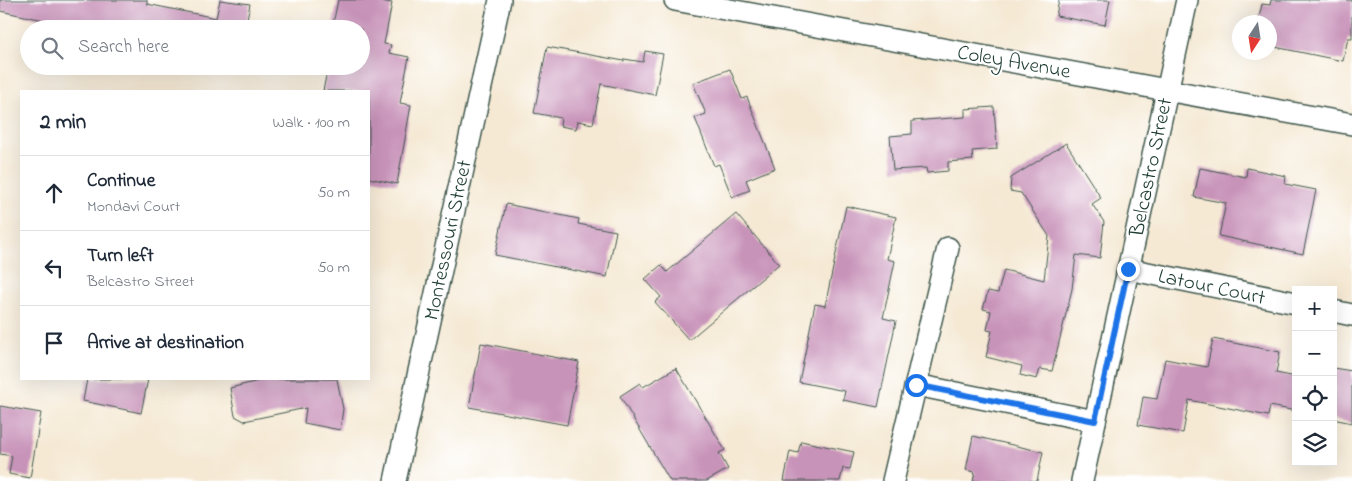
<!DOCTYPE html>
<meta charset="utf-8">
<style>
body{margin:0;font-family:"Indie Flower",sans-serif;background:#f6f6f7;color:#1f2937}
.controls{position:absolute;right:15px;bottom:15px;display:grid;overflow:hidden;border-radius:0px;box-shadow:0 5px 20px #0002}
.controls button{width:45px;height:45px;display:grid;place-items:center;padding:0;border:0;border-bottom:1px solid #e0e1e3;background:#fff;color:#1f2937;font:25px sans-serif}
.compass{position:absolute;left:1232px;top:15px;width:45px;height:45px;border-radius:50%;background:#fff;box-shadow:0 5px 20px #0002;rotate:192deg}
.stop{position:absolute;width:15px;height:15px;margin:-11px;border:4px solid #1a73e8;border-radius:50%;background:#fff}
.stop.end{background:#1a73e8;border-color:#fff;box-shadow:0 1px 5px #0008}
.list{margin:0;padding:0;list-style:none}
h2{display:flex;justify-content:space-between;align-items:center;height:65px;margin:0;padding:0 20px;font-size:21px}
h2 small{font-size:16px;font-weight:400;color:#747a83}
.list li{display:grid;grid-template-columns:32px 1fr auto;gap:15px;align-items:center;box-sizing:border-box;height:75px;padding:0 20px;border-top:1px solid #e0e1e3}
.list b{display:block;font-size:19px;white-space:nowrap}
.list p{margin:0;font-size:16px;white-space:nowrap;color:#747a83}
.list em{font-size:16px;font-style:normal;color:#747a83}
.icon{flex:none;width:28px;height:28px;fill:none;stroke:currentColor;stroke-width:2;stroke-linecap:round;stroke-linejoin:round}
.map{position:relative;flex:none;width:1352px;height:481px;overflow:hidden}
.search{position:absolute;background:#fff;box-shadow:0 5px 20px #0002;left:20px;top:20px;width:350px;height:55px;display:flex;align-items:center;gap:12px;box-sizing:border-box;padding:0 18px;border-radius:28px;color:#747a83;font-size:19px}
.panel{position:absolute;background:#fff;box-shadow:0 5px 20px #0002;left:20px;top:90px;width:350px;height:290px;border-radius:0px}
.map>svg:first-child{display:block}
.building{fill:#c893b9}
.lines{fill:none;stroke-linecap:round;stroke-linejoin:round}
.street-casing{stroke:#3f574c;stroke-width:24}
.street{stroke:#fff;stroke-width:21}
.route{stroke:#1a73e8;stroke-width:6}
.labels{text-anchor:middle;stroke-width:4;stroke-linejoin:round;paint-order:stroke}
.street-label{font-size:21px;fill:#1f3d34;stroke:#fff}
</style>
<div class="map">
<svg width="1352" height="481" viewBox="0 0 1352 481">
<rect width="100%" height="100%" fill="#fff"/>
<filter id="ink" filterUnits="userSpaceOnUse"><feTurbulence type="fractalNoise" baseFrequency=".02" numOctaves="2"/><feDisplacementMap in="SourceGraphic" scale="10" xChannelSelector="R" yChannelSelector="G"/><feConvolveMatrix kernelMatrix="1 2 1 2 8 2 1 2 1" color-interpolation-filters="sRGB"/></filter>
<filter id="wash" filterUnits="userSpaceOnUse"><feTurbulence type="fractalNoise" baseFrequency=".0096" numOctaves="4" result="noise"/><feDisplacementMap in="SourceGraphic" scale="20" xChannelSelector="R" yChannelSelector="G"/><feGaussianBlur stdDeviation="1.12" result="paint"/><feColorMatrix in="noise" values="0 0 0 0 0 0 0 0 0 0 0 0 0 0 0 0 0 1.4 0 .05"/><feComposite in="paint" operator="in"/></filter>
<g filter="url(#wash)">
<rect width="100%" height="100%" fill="#f5e9d4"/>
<g id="blocks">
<!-- building -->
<g class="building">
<path d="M0,0H147V4L216,18L220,0L250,4L245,29H88L0,11Z"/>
<path d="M338,0H374L392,3L384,44L391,45L389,53L409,57L400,103L411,105L397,184L369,178V91H323L328,66H361V29H332Z"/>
<path d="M1059,0H1110L1105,25L1056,16Z"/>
<path d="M1271,0H1352V38H1348L1343,61L1270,46V22H1258L1262,4L1270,5Z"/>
<path d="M547,47L624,61V59L643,62L645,51L663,54L655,95L601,84L593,124L578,121L576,129L560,126L561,118L534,113Z"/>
<path d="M730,69L742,99L747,97L775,168L746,180L750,190L732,197L719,164L714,166L695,118L706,114L693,83Z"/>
<path d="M994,107L997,149L972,151L973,160L948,162V171L927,173L926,168L893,170L890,136L912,134V121L965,117V109Z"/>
<path d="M1066,143L1101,198L1092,204L1104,222L1100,258L1076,255L1072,289L1052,371L1040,369L1037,379L1020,375L1022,366L986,357L992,331L987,330L991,311L983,309L988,291L998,293L1004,270L1044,280L1049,236L1021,193L1010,191L1011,178Z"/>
<path d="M1200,168L1246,177L1247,168L1286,176L1285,184L1316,190L1303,254L1219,236L1226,203L1194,197Z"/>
<path d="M506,204L579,219L578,224L616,231L607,277L495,255Z"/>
<path d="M846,206L896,217L887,259L895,261L883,318L896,321L878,407L843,400L845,391L799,382L815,304L825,306Z"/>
<path d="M736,214L779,264L689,340L655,302L661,297L645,279L661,265L667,272Z"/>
<path d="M1213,339L1280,352L1276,373L1296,377V411L1270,406L1268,416L1189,400L1183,433L1138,425L1143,397L1157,399L1165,359L1207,367Z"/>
<path d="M481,343L579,362L567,425L469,407Z"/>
<path d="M676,368L725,450L719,453L728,469L707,481H670L620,396L640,383L643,387Z"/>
<path d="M1333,368L1352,371V423L1333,419Z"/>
<path d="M87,379H148L141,413L83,401Z"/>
<path d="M266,379H337L343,409L340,430L304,423L306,408L244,421L235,416L230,388Z"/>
<path d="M0,406L41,413L30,478L9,474L12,456L0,454Z"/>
<path d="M973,436L1043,452L1037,481H973L975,472L966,470Z"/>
<path d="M801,441L854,452L850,469L843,468L840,481H784L790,451L798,453Z"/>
</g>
</g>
</g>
<g filter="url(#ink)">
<use href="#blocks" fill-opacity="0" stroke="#3f574c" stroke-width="1"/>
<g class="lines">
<defs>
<g id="street">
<path d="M675,0L1352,124"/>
<path d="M1128,269L1296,303"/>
<path d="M1333,311L1352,315"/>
<path d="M916,385L1095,421"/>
<path d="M395,481L500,0"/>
<path d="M893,481L948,248"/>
<path d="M1082,481L1187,0"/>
</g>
</defs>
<!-- street casing -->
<use href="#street" class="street-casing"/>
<!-- street -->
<use href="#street" class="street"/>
</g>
</g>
<g class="lines" filter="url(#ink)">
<!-- route -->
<path class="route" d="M916,385L1095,421L1128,269"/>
</g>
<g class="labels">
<!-- street labels -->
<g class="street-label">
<text transform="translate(1014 61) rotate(10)" y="7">Coley Avenue</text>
<text transform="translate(1150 167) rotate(-78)" y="7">Belcastro Street</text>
<text transform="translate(447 240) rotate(-78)" y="7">Montessouri Street</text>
<text transform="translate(1212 286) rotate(12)" y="7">Latour Court</text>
</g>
</g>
</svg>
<div class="controls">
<button>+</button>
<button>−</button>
<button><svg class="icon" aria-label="locate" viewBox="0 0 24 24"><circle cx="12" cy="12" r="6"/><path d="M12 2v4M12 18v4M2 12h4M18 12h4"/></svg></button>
<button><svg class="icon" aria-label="layers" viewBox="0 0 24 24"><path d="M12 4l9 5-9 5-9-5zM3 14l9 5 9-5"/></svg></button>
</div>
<svg class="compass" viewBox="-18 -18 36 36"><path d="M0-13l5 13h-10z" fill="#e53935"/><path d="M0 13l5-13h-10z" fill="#747a83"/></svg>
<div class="stop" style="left:916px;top:385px"></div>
<div class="stop end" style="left:1128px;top:269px"></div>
<div class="search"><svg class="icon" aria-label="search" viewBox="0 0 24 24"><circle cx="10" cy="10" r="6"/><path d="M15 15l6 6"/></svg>Search here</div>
<section class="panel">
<h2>2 min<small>Walk · 100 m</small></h2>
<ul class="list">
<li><svg class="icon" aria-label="ahead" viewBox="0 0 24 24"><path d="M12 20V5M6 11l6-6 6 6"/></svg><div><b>Continue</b><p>Mondavi Court</p></div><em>50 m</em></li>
<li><svg class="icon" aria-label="left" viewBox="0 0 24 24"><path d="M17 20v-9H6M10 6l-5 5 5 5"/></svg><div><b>Turn left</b><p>Belcastro Street</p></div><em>50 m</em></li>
<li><svg class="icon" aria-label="arrive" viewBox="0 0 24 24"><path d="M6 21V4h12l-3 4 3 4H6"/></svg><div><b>Arrive at destination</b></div></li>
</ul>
</section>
</div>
